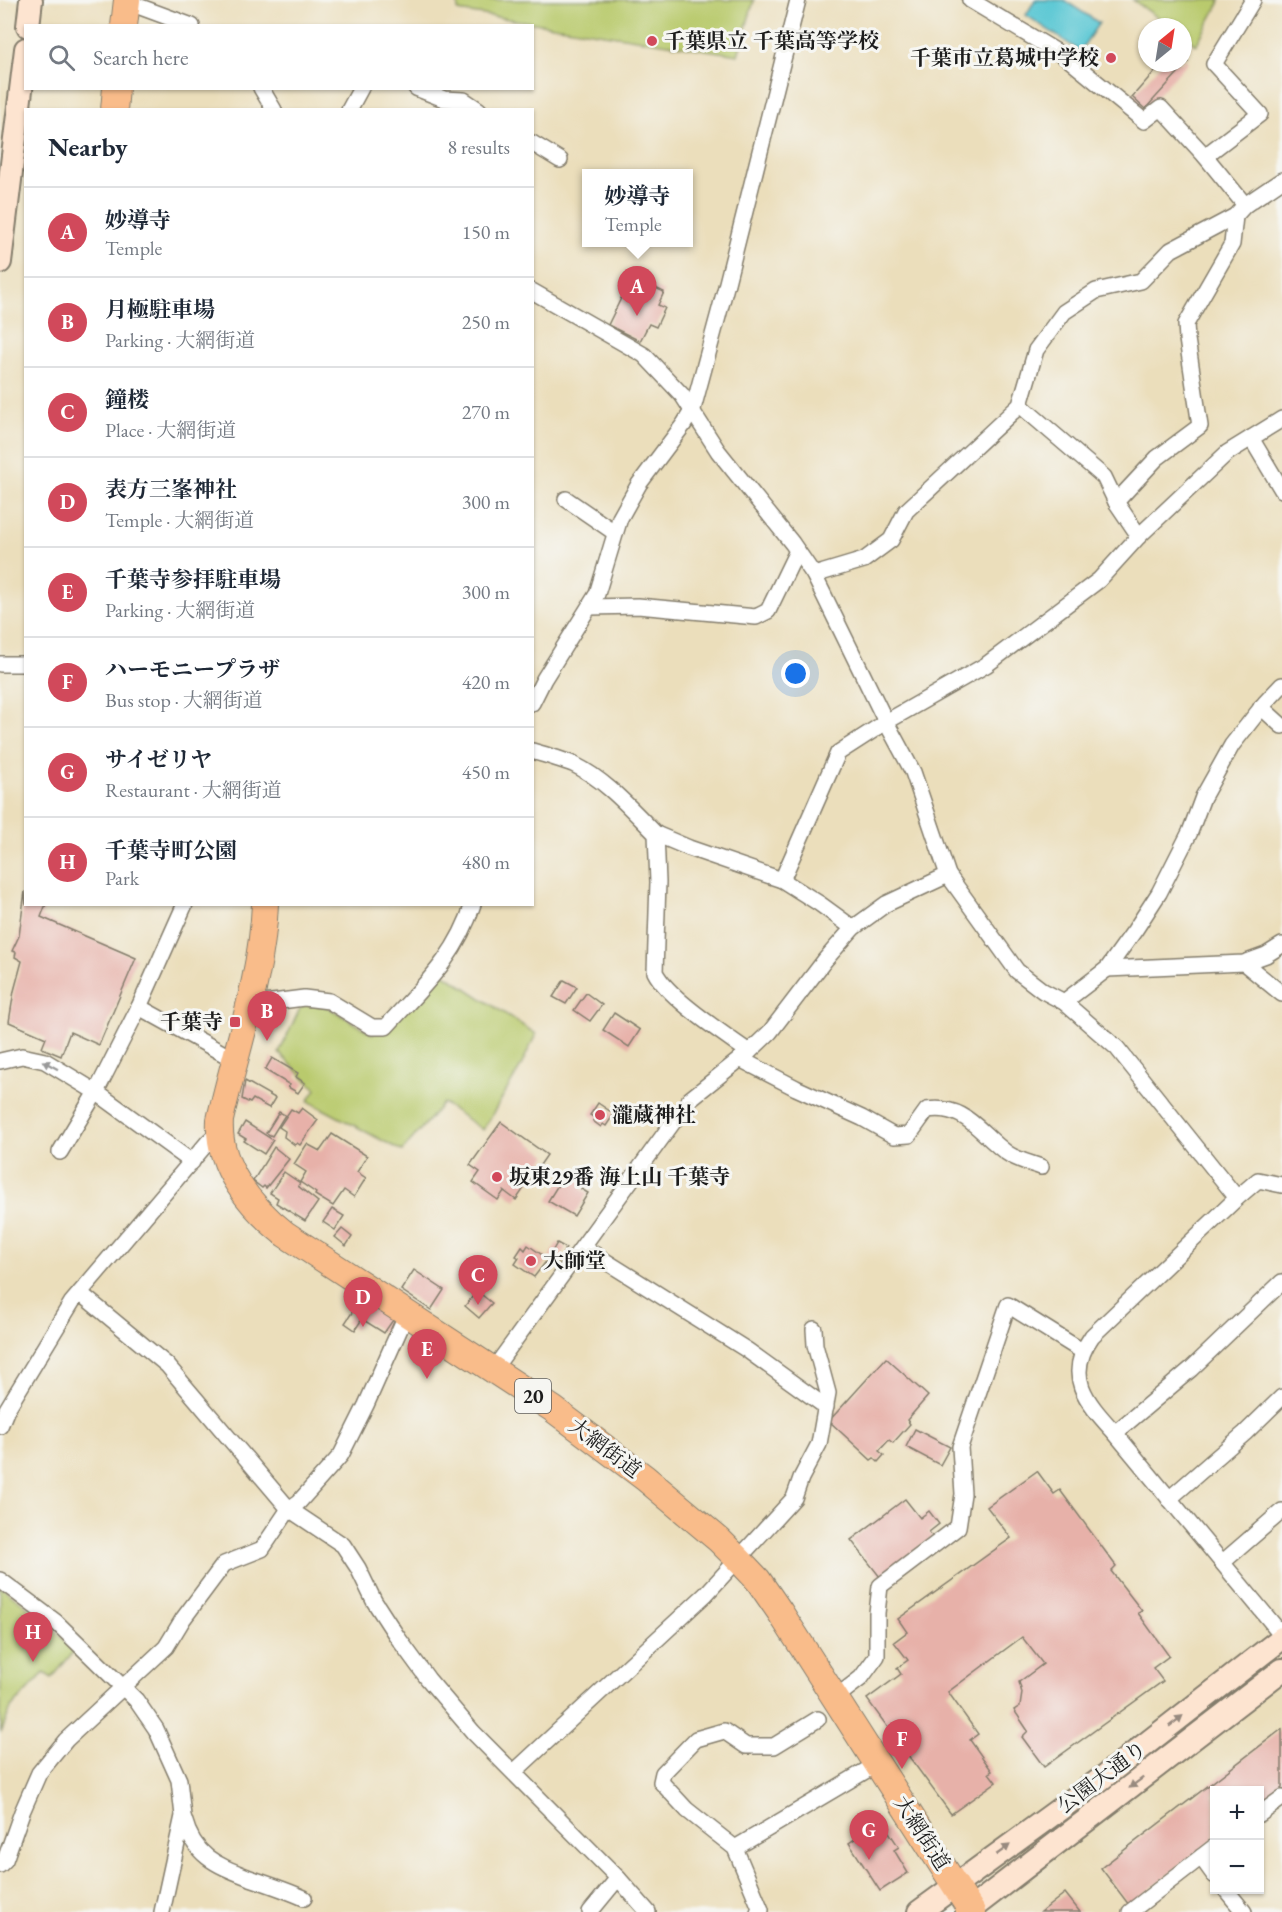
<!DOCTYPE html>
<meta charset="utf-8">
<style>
body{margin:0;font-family:"EB Garamond","Noto Serif JP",serif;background:#f2f2f3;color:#1f2937}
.controls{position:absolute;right:18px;bottom:18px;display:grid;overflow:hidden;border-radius:0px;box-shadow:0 2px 4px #0004}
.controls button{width:54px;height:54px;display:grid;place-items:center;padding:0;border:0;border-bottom:2px solid #e0e1e3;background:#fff;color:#1f2937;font:30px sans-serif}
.compass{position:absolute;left:1138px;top:18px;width:54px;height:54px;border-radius:50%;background:#fff;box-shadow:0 2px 4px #0004;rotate:30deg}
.you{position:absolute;left:796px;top:674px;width:21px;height:21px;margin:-15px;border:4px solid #fff;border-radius:50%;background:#1a73e8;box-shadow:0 0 0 9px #1a73e833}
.badge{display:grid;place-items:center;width:39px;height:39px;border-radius:50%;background:#d1495b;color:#fff;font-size:20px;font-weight:700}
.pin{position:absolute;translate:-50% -50px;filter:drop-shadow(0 2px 3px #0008)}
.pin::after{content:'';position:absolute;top:32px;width:21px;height:18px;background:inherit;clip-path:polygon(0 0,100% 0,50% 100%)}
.popup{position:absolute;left:582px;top:169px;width:111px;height:78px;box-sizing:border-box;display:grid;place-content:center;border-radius:0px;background:#fff;filter:drop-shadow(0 2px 4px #0005);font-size:20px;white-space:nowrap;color:#747a83}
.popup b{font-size:22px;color:#1f2937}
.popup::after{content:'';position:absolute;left:50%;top:100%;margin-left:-12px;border:12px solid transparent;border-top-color:#fff}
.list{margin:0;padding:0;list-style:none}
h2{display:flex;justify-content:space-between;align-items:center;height:78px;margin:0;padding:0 24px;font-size:26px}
h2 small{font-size:20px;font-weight:400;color:#747a83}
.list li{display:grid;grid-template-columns:39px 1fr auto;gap:18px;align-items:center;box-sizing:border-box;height:90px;padding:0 24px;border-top:2px solid #e0e1e3}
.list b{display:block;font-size:22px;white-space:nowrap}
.list p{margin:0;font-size:20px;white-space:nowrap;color:#747a83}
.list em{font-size:20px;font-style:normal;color:#747a83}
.icon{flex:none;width:33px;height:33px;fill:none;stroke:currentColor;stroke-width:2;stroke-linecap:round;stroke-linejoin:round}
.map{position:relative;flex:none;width:1282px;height:1912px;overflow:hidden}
.search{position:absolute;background:#fff;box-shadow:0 2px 4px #0004;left:24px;top:24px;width:510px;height:66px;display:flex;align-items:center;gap:15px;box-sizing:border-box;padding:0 21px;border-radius:0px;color:#747a83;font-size:22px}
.panel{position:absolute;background:#fff;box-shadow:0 2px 4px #0004;left:24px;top:108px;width:510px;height:798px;border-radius:0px}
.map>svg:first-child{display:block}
.green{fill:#b9ca6d;stroke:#6a7344;stroke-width:1.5}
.water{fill:#5cc8d4;stroke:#3c7278;stroke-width:1.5}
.building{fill:#e7b1a9}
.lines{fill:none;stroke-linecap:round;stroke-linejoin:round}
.street-casing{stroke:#847d6c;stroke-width:18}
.secondary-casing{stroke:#847d6c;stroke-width:26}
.primary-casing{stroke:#847d6c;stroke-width:28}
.street{stroke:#fff;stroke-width:15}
.secondary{stroke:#fde4d0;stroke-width:22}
.primary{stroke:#f9bc8a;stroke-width:26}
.oneway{fill:#999}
.oneway2{fill:#988a7f}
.poi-dot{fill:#d1495b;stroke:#f6f6f2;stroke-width:2}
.labels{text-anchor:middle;stroke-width:6;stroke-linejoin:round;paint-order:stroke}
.shield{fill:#f6f6f2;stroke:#5d5d5c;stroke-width:1.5}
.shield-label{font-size:20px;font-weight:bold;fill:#1c1c1c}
.poi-label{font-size:21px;font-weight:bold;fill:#1c1c1c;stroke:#f6f6f2;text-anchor:start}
.street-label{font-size:21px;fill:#1c1c1c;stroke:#f6f6f2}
</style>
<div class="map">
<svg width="1282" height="1912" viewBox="0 0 1282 1912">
<rect width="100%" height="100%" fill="#f6f6f2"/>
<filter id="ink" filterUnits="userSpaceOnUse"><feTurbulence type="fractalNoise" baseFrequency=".0167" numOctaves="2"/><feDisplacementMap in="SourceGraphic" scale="12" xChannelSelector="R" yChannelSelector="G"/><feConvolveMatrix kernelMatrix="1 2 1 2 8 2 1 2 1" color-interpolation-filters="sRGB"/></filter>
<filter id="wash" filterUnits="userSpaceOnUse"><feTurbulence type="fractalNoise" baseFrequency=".008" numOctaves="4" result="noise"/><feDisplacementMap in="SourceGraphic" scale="24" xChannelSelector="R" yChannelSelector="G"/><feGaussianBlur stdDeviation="1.35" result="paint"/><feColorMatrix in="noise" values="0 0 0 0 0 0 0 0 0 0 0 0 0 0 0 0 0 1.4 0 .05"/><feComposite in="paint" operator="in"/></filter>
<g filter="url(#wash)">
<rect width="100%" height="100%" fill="#ebdebb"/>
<!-- green -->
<g class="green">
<path d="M458,0H754L738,55L458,11Z"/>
<path d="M1133,0H1221L1196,45L1183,35V27H1171Z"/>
<path d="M443,973L536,1034L520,1068L483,1130L443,1103L402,1151L308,1101L316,1089L279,1053L302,1004L326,1006L373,1034Z"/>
<path d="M0,1586L44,1619L74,1651L52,1678L44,1673L11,1708L1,1733Z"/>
</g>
<!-- water -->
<path class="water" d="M1035,0H1064L1099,23L1080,51L1026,15Z"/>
<g id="blocks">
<!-- building -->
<g class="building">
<path d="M1183,58L1188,62L1145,109L1132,97L1162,63H1183Z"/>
<path d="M637,279L664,292L658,305L665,308L656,327L649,324L640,341L608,325L626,288L631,291Z"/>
<path d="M25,891L26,904H46L41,917L136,958L99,1045L70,1032L61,1056L42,1048L46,1038L9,1022L14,991L22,961L15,957L16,952L12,951L19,936Z"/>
<path d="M564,980L577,987L566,1004L553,997Z"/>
<path d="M586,993L602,1005L590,1021L574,1010Z"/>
<path d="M614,1013L640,1030L629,1047L603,1030Z"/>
<path d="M272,1058L298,1073L296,1077L305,1083L298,1093L288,1087L290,1085L265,1070Z"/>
<path d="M245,1081L275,1098L269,1108L253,1099L250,1103L242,1099Z"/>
<path d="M598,1103L614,1114L606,1126L603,1124L601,1127L593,1121L595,1118L590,1115Z"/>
<path d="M302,1108L318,1120L300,1145L297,1143L295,1145L284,1137L285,1131L279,1127L291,1109L298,1113Z"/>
<path d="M279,1112L285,1115L272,1136L266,1133Z"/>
<path d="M245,1122L273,1140L264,1154L244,1141L246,1139L238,1134Z"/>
<path d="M501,1122L547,1155L516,1200L504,1191L498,1200L473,1182L480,1172L470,1165Z"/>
<path d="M332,1134L367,1156L357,1172L366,1178L354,1197L344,1190L333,1206L315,1195L316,1193L300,1182L306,1172L294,1164L307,1144L320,1151Z"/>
<path d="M274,1147L289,1159L266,1188L264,1186L262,1188L253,1181Z"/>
<path d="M284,1172L300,1183L298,1186L318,1202L305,1221L276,1203L278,1198L270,1193Z"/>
<path d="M566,1172L584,1184L581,1189L588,1193L574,1216L548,1201Z"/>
<path d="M332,1209L344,1216L335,1230L323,1222Z"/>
<path d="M342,1229L352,1237L346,1246L335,1237Z"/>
<path d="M557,1243L566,1248L558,1262L549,1257Z"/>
<path d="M528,1245L548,1259L534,1277L515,1264L519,1258L516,1256L522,1247L525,1250Z"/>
<path d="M414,1270L444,1290L431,1310L401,1290Z"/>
<path d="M477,1291L492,1303L479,1318L465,1306Z"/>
<path d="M361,1299L373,1307L374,1306L393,1320L384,1333L362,1319L355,1330L345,1323Z"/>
<path d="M886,1358L928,1396L907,1420L910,1424L893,1443L889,1440L879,1451L884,1455L878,1462L874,1458L871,1460L829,1421Z"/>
<path d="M915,1429L950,1447L940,1465L906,1447Z"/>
<path d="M1037,1471L1054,1494L1060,1490L1116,1566L1111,1571L1142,1611L1138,1613L1169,1656L1153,1668L1163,1681L1044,1767L1022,1737L1028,1731L1014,1710L1020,1706L1022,1693L1019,1682L1043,1664L1022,1637L948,1692L978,1734L970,1740L992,1771L989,1773L996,1782L951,1814L867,1699L901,1674L897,1668L908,1660L894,1642L907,1632L898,1619L1011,1538L987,1507Z"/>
<path d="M905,1499L920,1518L929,1511L939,1524L929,1532L933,1537L880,1577L851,1540Z"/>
<path d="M1282,1729V1788L1260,1805V1790H1214V1840L1129,1905L1101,1868Z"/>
<path d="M876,1825L881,1833L887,1829L899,1847L894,1850L908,1873L880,1891L849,1843Z"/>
<path d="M1065,1893L1080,1912H1041Z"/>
</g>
</g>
</g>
<g filter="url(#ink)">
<use href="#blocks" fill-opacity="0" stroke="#847d6c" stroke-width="1.5"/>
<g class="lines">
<defs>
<g id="street">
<path d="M970,0L1067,58L1144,121L1161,108L1205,156L1245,205"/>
<path d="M127,2L192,26"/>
<path d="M261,88L274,110"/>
<path d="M416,88L444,99L464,100L479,110"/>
<path d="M349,110L361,88"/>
<path d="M532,143L560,160"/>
<path d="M1205,156L1260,114L1214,64L1253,0"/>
<path d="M532,291L644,355L682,395L718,451L792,543L814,575L886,722L913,772L948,875L1017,971L1043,991L1064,1002L1117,1048L1237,1198"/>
<path d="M1020,405L1104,477L1116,502L1139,536L1227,453L1282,419"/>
<path d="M1251,438L1282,490"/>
<path d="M566,499L614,532"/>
<path d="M1116,502L1157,458L1200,426L1187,339L1186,324L1232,244L1235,216"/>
<path d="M814,575L864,560L891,540L906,511L1020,405L1036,350L1064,312L1096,291L1141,281L1171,250L1235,216L1245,205L1282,180"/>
<path d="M590,607L638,606L756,617L768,611L797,551"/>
<path d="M0,664H26"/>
<path d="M532,703L544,679L597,594L620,518L639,484L684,424L693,409L727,283L798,0"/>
<path d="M1261,707L1282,726"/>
<path d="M532,751C546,755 560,759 573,764C606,780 631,809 656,834L658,882L655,972C668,998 724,1034 749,1052"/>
<path d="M656,834L689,848L782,880L820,904L853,928"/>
<path d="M782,880L838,753L886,722L986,665L1099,580L1139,536"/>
<path d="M1244,963L1282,994"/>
<path d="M1107,969L1244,963L1266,955L1282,945"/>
<path d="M1064,1002L1107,969L1135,930L1159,893L1190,832L1203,797L1232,745L1265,703L1282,685"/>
<path d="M249,1005L304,998L329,1001L372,1027H386C422,987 456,958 473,904"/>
<path d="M139,1007L235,1060"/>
<path d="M740,1059L796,1088L862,1118L894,1136L909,1135L927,1110C966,1104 979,1133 1007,1153C1017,1160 1030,1163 1041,1167"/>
<path d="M0,1061L22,1056L45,1061L96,1092L192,1162"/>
<path d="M60,1152L96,1092L139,1007L185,904"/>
<path d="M1282,1185L1258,1180L1237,1198L1092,1336C1063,1377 1087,1402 1115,1433L1282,1635"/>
<path d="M583,1247L747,1350L826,1407"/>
<path d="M80,1293L167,1365L289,1509L343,1545L358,1568L374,1601L398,1638L428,1679L473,1732L618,1878L648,1912"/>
<path d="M493,1370L690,1099L749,1052L770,1032L825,960L853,928L886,904L948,875"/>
<path d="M0,1426L7,1409L72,1302L208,1142L219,1132"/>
<path d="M1115,1433L1191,1369L1282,1282"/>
<path d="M1169,1499L1245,1433L1282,1397"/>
<path d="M1223,1562L1282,1511"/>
<path d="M0,1580L56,1622L136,1700L156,1729L179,1780L183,1816L162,1912"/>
<path d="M835,1698L861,1678L877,1656V1613L880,1586L958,1527L963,1494L960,1447L1008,1305L1082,1351"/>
<path d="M514,1772L706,1594L794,1498L801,1478L819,1444L828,1393L815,1345L814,1329"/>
<path d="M1260,1814L1282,1798"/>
<path d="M184,1819C194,1857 217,1865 250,1878C268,1884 286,1890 304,1898"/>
<path d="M735,1848L877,1764"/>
<path d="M1201,1857L1214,1875"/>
<path d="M0,1865L5,1860L22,1812L39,1773L66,1740L166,1647L183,1619L224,1564L262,1549L289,1509L299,1502L341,1455L366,1405L407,1313"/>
<path d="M1226,1890L1244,1912"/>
<path d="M590,1912L618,1878"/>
<path d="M758,1912L761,1910L735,1848L687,1810L661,1782L663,1773L696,1739L724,1731L746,1746H774L818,1719"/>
<path d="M1130,1912L1214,1847"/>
</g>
<g id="secondary">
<path d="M28,26L31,0"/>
<path d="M0,262L26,49"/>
<path d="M919,1912L1101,1779L1282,1638"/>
<path d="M967,1912L1282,1670"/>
</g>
<g id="primary">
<path d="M124,26L127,0"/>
<path d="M114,110L116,88"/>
<path d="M265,904C262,978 236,1049 220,1120C217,1167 251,1207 285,1234L553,1409L645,1478L719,1540L739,1560L758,1580L780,1612L972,1912"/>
</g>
</defs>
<!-- street casing -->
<use href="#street" class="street-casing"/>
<!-- secondary casing -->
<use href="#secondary" class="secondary-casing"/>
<!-- primary casing -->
<use href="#primary" class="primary-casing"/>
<!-- street -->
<use href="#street" class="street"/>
<!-- secondary -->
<use href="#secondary" class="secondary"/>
<!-- primary -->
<use href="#primary" class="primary"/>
</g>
<!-- one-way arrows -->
<defs><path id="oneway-solid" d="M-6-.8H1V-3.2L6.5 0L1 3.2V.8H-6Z" transform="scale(1.5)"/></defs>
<use class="oneway" href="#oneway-solid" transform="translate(50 1065) rotate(-152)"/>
<g class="oneway2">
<use href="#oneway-solid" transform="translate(1176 1721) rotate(-38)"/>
<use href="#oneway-solid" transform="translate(1136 1783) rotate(143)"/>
<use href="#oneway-solid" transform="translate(1003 1850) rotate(-36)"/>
</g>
</g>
<!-- markers -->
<g class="poi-dot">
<circle cx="652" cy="41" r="6"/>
<circle cx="1111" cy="58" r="6"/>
<rect x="229" y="1016" width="12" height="12" rx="3"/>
<circle cx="600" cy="1115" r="6"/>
<circle cx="497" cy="1177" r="6"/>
<circle cx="531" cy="1261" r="6"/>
</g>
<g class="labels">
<!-- shield labels -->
<rect class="shield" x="515" y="1379" width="36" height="34" rx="4.5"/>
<g class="shield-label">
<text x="533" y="1403">20</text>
</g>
<!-- poi labels -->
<g class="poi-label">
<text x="664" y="48">千葉県立 千葉高等学校</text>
<text x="1099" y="65" text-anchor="end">千葉市立葛城中学校</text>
<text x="223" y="1029" text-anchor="end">千葉寺</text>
<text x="612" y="1122">瀧蔵神社</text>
<text x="509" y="1184">坂東29番 海上山 千葉寺</text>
<text x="543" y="1268">大師堂</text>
</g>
<!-- street labels -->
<g class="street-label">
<text transform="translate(605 1448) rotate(37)" y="7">大網街道</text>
<text transform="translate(1102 1777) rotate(-37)" y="7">公園大通り</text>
<text transform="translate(922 1833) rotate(57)" y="7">大網街道</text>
</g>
</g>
</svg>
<div class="controls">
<button>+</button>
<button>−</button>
</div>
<svg class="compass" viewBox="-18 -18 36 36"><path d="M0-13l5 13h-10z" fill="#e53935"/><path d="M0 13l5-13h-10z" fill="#747a83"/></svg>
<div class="you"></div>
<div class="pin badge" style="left:637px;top:316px">A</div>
<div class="popup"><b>妙導寺</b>Temple</div>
<div class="pin badge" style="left:267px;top:1041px">B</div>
<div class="pin badge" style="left:478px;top:1305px">C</div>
<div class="pin badge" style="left:363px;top:1327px">D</div>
<div class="pin badge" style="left:427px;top:1379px">E</div>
<div class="pin badge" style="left:902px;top:1769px">F</div>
<div class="pin badge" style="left:869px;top:1860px">G</div>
<div class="pin badge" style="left:33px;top:1662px">H</div>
<div class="search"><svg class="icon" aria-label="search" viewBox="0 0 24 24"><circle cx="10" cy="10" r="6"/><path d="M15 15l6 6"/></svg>Search here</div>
<section class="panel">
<h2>Nearby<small>8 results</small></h2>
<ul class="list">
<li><span class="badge">A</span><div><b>妙導寺</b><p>Temple</p></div><em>150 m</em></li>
<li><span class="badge">B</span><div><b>月極駐車場</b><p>Parking · 大網街道</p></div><em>250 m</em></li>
<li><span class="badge">C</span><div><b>鐘楼</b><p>Place · 大網街道</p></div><em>270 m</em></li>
<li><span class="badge">D</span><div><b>表方三峯神社</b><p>Temple · 大網街道</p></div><em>300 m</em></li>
<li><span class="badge">E</span><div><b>千葉寺参拝駐車場</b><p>Parking · 大網街道</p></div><em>300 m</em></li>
<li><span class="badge">F</span><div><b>ハーモニープラザ</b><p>Bus stop · 大網街道</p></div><em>420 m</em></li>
<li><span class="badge">G</span><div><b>サイゼリヤ</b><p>Restaurant · 大網街道</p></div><em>450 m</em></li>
<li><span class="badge">H</span><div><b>千葉寺町公園</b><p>Park</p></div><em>480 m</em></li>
</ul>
</section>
</div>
